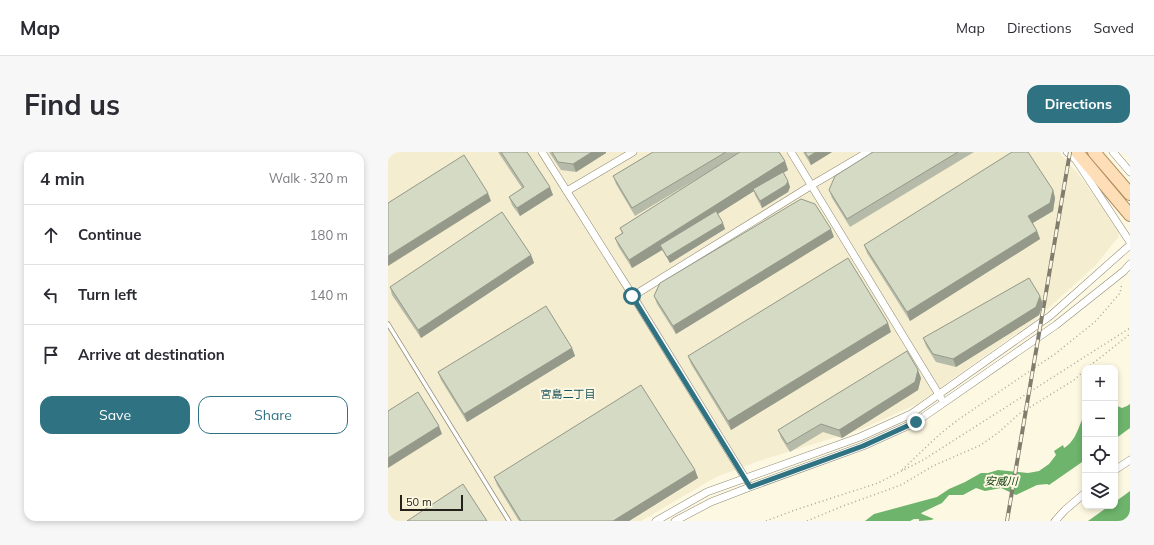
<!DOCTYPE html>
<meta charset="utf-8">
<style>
body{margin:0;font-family:Mulish,"Noto Sans JP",sans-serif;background:#f7f7f7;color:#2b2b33}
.controls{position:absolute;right:12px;bottom:12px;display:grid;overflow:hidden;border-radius:8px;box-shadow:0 2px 6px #0003}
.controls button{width:36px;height:36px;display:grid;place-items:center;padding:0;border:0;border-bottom:1px solid #e1e1e2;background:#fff;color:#2b2b33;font:20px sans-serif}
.scale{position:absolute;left:12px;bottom:10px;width:63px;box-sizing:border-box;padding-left:4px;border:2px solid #232119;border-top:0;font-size:11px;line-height:14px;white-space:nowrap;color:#232119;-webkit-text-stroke:3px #fdf8e1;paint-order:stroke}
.stop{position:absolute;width:12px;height:12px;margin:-9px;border:3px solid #2f7383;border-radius:50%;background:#fff}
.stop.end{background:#2f7383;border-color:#fff;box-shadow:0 1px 4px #0008}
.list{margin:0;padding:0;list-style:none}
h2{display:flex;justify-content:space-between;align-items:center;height:52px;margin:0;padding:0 16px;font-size:17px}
h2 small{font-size:13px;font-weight:400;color:#7c7c81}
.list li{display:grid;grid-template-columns:26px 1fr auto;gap:12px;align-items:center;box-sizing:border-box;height:60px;padding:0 16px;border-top:1px solid #e1e1e2}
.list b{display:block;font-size:15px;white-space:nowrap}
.list em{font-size:13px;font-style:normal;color:#7c7c81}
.actions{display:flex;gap:8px;padding:12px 16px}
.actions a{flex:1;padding:9px 0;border:1px solid #2f7383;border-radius:12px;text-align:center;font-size:14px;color:#2f7383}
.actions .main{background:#2f7383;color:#fff}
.icon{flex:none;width:22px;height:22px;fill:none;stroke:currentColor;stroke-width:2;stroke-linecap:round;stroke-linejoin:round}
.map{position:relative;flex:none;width:742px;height:369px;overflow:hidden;border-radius:12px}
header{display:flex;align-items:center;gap:24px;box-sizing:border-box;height:56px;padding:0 20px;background:#fff;border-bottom:1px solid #e1e1e2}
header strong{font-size:19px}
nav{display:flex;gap:22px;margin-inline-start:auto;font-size:14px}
.intro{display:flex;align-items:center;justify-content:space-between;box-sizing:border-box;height:96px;padding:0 24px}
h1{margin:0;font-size:28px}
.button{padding:10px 18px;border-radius:12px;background:#2f7383;color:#fff;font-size:14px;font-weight:700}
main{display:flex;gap:24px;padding:0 24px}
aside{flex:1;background:#fff;border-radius:12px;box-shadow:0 2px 6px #0003}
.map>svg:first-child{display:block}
.built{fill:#f5edcf}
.water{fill:#6eb46c}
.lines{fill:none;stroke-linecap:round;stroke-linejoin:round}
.service-casing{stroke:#8f8a75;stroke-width:5}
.minor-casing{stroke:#8f8a75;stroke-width:8}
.primary-casing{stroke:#b18e5f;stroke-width:14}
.path{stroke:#aaa695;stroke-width:1.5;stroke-dasharray:1 3;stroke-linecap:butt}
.service{stroke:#fff;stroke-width:3.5}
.minor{stroke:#fff;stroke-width:7}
.primary{stroke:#fedeb6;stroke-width:12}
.rail-casing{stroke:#807d6f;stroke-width:4}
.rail{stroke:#fdf8e1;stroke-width:2.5;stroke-dasharray:8;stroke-linecap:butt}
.wall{fill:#b6bba9}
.shaded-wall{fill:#949989}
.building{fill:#d4dac4;stroke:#949989}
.route{stroke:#2f7383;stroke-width:5}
.labels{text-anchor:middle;stroke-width:4;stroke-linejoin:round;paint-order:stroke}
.neighbourhood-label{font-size:11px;fill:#1b535f;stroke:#fdf8e1}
.water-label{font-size:11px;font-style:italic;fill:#0c3e0e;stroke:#fdf8e1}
</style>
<header>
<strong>Map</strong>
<nav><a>Map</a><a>Directions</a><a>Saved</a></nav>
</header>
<div class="intro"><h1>Find us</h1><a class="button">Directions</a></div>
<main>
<aside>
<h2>4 min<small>Walk · 320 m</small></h2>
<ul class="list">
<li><svg class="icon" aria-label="ahead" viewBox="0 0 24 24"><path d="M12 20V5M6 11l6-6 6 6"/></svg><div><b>Continue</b></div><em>180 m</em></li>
<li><svg class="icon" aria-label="left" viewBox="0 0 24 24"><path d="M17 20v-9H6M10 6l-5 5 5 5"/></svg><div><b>Turn left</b></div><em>140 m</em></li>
<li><svg class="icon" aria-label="arrive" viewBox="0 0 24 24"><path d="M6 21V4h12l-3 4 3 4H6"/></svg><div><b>Arrive at destination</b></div></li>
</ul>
<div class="actions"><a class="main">Save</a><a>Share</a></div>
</aside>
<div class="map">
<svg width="742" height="369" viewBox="0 0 742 369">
<rect width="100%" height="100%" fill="#fdf8e1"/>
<!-- built -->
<path class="built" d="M2,0H671L692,24L729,75L731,84L708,113L645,170L529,252L474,277L371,309L328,325L253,369H0V1Z"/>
<!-- water -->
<g class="water">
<path d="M742,252V276L727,287V253L734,256L739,254Z"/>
<path d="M697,262V308L661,333L659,332L649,333L628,343L613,336L597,339L588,336L575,343H561L554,351L533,361L534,362L546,367L543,368L531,369V367H526L522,369H477L486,362L549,345L561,337L577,330L593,321H600L610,318L640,321L651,319L661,312L668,303L666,299L675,293L676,296C689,288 690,274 697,262Z"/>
<path d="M742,339V364L735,369H700L721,354H727V350Z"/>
</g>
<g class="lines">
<defs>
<path id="service" d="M0,172L121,369"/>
<g id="minor">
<path d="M154,0L245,144L359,329"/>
<path d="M403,0L553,246"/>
<path d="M679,0L688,8L742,90"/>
<path d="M725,0L742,20"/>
<path d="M179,39L245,0"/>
<path d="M245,144L424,33L480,0"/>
<path d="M727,318L742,308"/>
<path d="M268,369L319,340L472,285L523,262L662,164L742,93"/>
<path d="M287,369L323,350L362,335L475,294L528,270L668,173L736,119L742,112"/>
<path d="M667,369L677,358L697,341"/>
</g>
<g id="primary">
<path d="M689,0L742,63"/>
<path d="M706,0L742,42"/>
</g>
</defs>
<!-- service casing -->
<use href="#service" class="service-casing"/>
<!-- minor casing -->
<use href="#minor" class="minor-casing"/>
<!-- primary casing -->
<use href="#primary" class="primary-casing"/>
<!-- path -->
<g class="path">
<path d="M699,216L742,182"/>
<path d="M514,318L552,282L571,267L667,202L708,169L732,141L734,131"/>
<path d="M378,369L407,358L490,331L535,308L742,176"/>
<path d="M419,369L455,354L513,333L545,314L593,293L611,280L631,262L686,228L697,218"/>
</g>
<!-- service -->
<use href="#service" class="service"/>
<!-- minor -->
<use href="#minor" class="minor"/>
<!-- primary -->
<use href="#primary" class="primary"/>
<defs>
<path id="rail" d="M619,369L682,0"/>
</defs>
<!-- rail casing -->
<use href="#rail" class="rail-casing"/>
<!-- rail -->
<use href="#rail" class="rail"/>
</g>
<!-- wall -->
<g class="wall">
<path d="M110,0H139L165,43L132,64L124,53L121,45L134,36Z"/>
<path d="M161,0H218V1L188,20L173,18Z"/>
<path d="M265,0H391L397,9L400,18L395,21L402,35L400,40L374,56L367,43L366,39L330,62L337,77L282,111L274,98L244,116L230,94L227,86L234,81L232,76L322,19L247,64L228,32L225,24Z"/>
<path d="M415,0H444L423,13Z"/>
<path d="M485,0H586L462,75L444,46L441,38Z"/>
<path d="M665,38L667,46L665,59L645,71L649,79L652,87L522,169L479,101L476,93Z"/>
<path d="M446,85L288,182L269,152L266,144Z"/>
<path d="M143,103L146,111L33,186L4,143L2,135Z"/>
<path d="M655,152L651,163L568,215L548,210L538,194L535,186Z"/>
<path d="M503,180L343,278L303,212L300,204Z"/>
<path d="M184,196L187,204L79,270L53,228L50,220Z"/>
<path d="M533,226L530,238L454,286L435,280L402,300L393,286L390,278Z"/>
<path d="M307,318L310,326L241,369H131L109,333L106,325Z"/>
</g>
<!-- shaded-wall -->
<g class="shaded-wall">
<path d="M204,0H218V1L188,20L185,12Z"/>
<path d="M428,0H444L423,13L420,5Z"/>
<path d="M397,9L400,18L366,39L365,37L366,39L274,97L272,93L274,98L244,116L241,108Z"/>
<path d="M400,29L402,35L400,40L374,56L372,49Z"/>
<path d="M162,35L165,43L132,64L129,56Z"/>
<path d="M665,38L667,46L665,59L643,72L640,64Z"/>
<path d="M100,41L103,49L0,114V104Z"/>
<path d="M335,71L337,77L282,111L279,105Z"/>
<path d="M443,77L446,85L288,182L285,174Z"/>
<path d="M649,79L652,87L522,169L519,160Z"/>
<path d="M143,103L146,111L33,186L30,178Z"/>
<path d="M652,144L655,152L651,163L568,215L565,207Z"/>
<path d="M500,171L503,180L343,278L340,269Z"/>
<path d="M184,196L187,204L79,270L76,262Z"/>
<path d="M530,218L533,226L530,238L454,286L451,278Z"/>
<path d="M51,274L54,282L0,316V306Z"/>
<path d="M307,318L310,326L241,369H225Z"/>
</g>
<!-- building -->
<g class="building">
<path d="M113,0H139L162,35L129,56L121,45L136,35Z"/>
<path d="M164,0H204L185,12L170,10Z"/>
<path d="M265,0H338L244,56L225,24Z"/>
<path d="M352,0H391L397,9L241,108L227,86L235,81L232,76Z"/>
<path d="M417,0H428L420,5Z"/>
<path d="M485,0H570L459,67L441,38L447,24Z"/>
<path d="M624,0H640L665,38L662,51L640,64L649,79L519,160L476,93Z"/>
<path d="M76,3L100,41L0,104V51Z"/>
<path d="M395,20L400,29L398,33L372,49L365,37Z"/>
<path d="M413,47L427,52L443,77L285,174L266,144L272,131Z"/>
<path d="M328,59L335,71L279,105L272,93Z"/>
<path d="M114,60L143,103L30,178L2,135Z"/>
<path d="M460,106L500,171L340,269L300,204Z"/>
<path d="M641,126L652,144L648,155L565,207L545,202L535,186Z"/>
<path d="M158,154L184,196L76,262L50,220Z"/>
<path d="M519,199L530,218L527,230L451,278L433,272L399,292L390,278Z"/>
<path d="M253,233L307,318L225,369H133L106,325Z"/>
<path d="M30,240L51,274L0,306V259Z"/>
<path d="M75,332L99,369H19Z"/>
</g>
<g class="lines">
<!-- route -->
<path class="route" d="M244,144L362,335L475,294L528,270"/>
</g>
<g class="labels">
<!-- neighbourhood labels -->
<g class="neighbourhood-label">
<text x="180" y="246">宮島二丁目</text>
</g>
<!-- water labels -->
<g class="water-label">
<text transform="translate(613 329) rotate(1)" y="4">安威川</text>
</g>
</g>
</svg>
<div class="controls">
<button>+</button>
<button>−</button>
<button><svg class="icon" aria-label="locate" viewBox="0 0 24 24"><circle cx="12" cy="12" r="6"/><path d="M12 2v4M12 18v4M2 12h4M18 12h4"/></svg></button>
<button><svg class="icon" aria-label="layers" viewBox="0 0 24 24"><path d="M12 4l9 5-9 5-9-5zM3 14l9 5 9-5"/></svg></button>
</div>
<div class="scale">50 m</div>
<div class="stop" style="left:244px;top:144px"></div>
<div class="stop end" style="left:528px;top:270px"></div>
</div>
</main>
